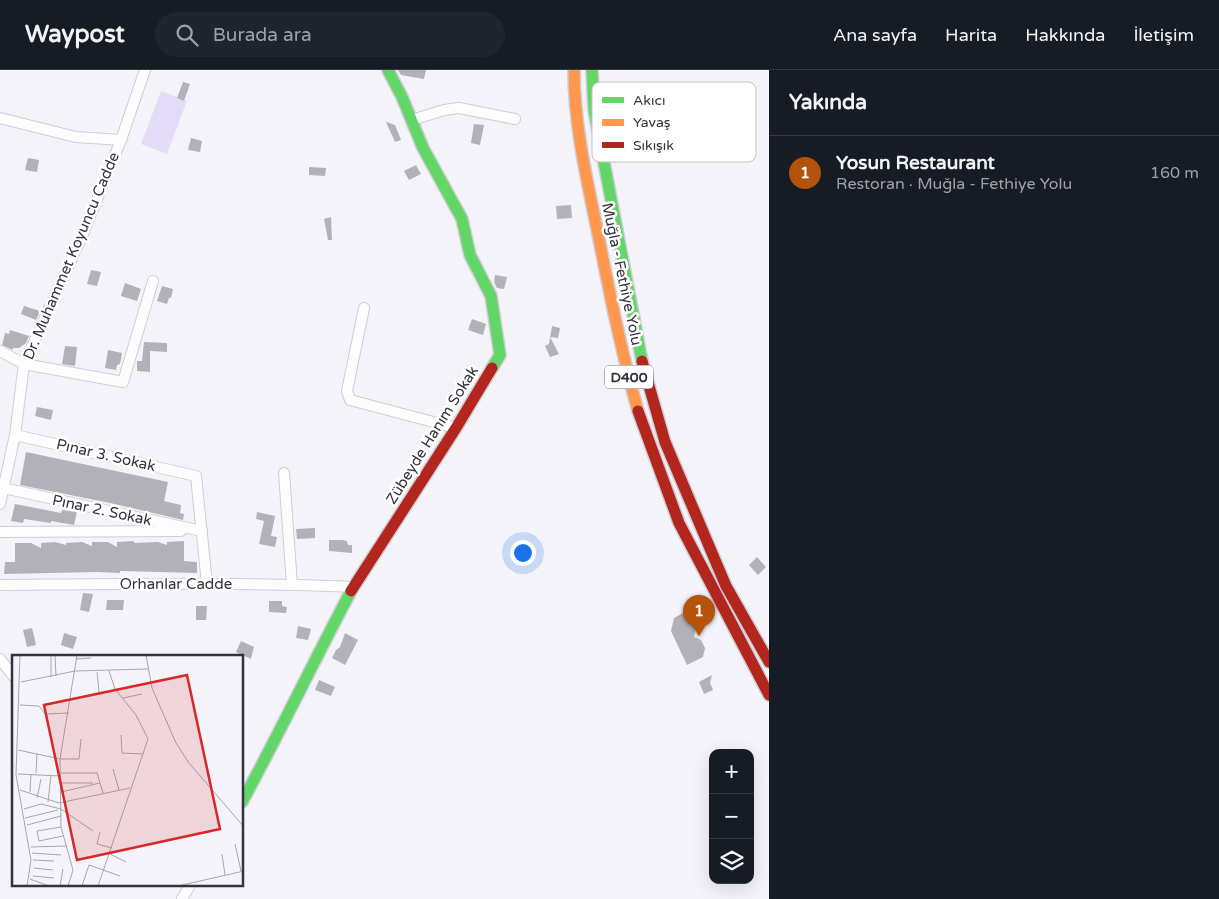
<!DOCTYPE html>
<html lang="tr">
<meta charset="utf-8">
<style>
body{margin:0;font-family:"Varela Round",sans-serif;background:#20242c;color:#f1f3f6}
.controls{position:absolute;right:15px;bottom:15px;display:grid;overflow:hidden;border-radius:10px;box-shadow:0 5px 20px #0002}
.controls button{width:45px;height:45px;display:grid;place-items:center;padding:0;border:0;border-bottom:1px solid #363941;background:#171b24;color:#f1f3f6;font:25px sans-serif}
.you{position:absolute;left:522px;top:482px;width:18px;height:18px;margin:-12px;border:4px solid #fff;border-radius:50%;background:#1a73e8;box-shadow:0 0 0 8px #1a73e833}
.badge{display:grid;place-items:center;width:32px;height:32px;border-radius:50%;background:#b45309;color:#fff;font-size:16px;font-weight:700}
.pin{position:absolute;translate:-50% -41px;filter:drop-shadow(0 1px 2px #0008)}
.pin::after{content:'';position:absolute;top:26px;width:18px;height:15px;background:inherit;clip-path:polygon(0 0,100% 0,50% 100%)}
.list{margin:0;padding:0;list-style:none}
h2{display:flex;justify-content:space-between;align-items:center;height:65px;margin:0;padding:0 20px;font-size:21px}
h2 small{font-size:16px;font-weight:400;color:#9ea1a6}
.list li{display:grid;grid-template-columns:32px 1fr auto;gap:15px;align-items:center;box-sizing:border-box;height:75px;padding:0 20px;border-top:1px solid #363941}
.list b{display:block;font-size:19px;white-space:nowrap}
.list p{margin:0;font-size:16px;white-space:nowrap;color:#9ea1a6}
.list em{font-size:16px;font-style:normal;color:#9ea1a6}
.icon{flex:none;width:28px;height:28px;fill:none;stroke:currentColor;stroke-width:2;stroke-linecap:round;stroke-linejoin:round}
.map{position:relative;flex:none;width:769px;height:829px;overflow:hidden}
header{display:flex;align-items:center;gap:30px;box-sizing:border-box;height:70px;padding:0 25px;background:#171b24;border-bottom:1px solid #363941}
header strong{font-size:24px}
nav{display:flex;gap:28px;margin-inline-start:auto;font-size:18px}
.search{width:350px;height:45px;background:#20242c;display:flex;align-items:center;gap:12px;box-sizing:border-box;padding:0 18px;border-radius:28px;color:#9ea1a6;font-size:19px}
main{display:flex}
aside{flex:1;background:#171b24}
.map>svg:first-child{display:block}
.green{fill:#e3dcf9}
.building{fill:#b3b1b8}
.lines{fill:none;stroke-linecap:round;stroke-linejoin:round}
.street-casing{stroke:#cfcdd5;stroke-width:12}
.fast-casing{stroke:#cfcdd5;stroke-width:14}
.slow-casing{stroke:#cfcdd5;stroke-width:14}
.jam-casing{stroke:#cfcdd5;stroke-width:14}
.street{stroke:#fdfdfe;stroke-width:10}
.fast{stroke:#63d668;stroke-width:11}
.slow{stroke:#ff974d;stroke-width:11}
.jam{stroke:#b3261e;stroke-width:11}
.labels{text-anchor:middle;stroke-width:5;stroke-linejoin:round;paint-order:stroke}
.shield{fill:#fff;stroke:#717076;stroke-width:1}
.shield-label{font-size:14px;font-weight:bold;fill:#34323c}
.street-label{font-size:15px;fill:#34323c;stroke:#fff}
.inset-road{fill:none;stroke:#a7a6ad;stroke-width:1}
.view{fill:#d62828;fill-opacity:0.15;stroke:#d62828;stroke-width:2.5}
.inset-edge{fill:none;stroke:#34323c;stroke-width:2.5}
.key{fill:#fff;stroke:#c2c2c4;stroke-width:1}
.key-label{font-size:14px;fill:#34323c}
</style>
<header>
<strong>Waypost</strong>
<div class="search"><svg class="icon" aria-label="search" viewBox="0 0 24 24"><circle cx="10" cy="10" r="6"/><path d="M15 15l6 6"/></svg>Burada ara</div>
<nav><a>Ana sayfa</a><a>Harita</a><a>Hakkında</a><a>İletişim</a></nav>
</header>
<main>
<div class="map">
<svg width="769" height="829" viewBox="0 0 769 829">
<rect width="100%" height="100%" fill="#f4f3f9"/>
<!-- green -->
<path class="green" d="M161,21L187,31L167,84L141,74Z"/>
<!-- building -->
<g class="building">
<path d="M398,0H426L424,9L401,5Z"/>
<path d="M183,12L190,14L184,31L177,28Z"/>
<path d="M386,52L395,55L401,70L395,72Z"/>
<path d="M474,54L484,55L480,75L471,73Z"/>
<path d="M191,68L202,71L200,82L188,80Z"/>
<path d="M28,88L39,90L37,102L25,100Z"/>
<path d="M416,95L421,104L409,110L404,101Z"/>
<path d="M309,97L326,98L325,106L309,105Z"/>
<path d="M571,135L572,148L557,149L556,136Z"/>
<path d="M331,147L332,170H328L324,149Z"/>
<path d="M91,200L101,202L97,216L87,214Z"/>
<path d="M495,205L507,207L504,219L497,218L494,212Z"/>
<path d="M125,213L141,219L137,231L121,226Z"/>
<path d="M162,216L173,219L171,228H169L167,234L157,231Z"/>
<path d="M24,236L40,241L36,250L21,244Z"/>
<path d="M472,249L486,254L483,265L468,260Z"/>
<path d="M552,256L560,258L558,268L550,267L559,284L550,287L545,276L549,274Z"/>
<path d="M10,260L29,266L26,273L19,278H13V280L2,275L5,263L9,264Z"/>
<path d="M144,272L167,273V282L150,281V302L137,301V291H142Z"/>
<path d="M65,276L77,277L75,296L62,294Z"/>
<path d="M108,280L122,283L120,294L117,295L116,300L105,298Z"/>
<path d="M37,337L53,340L51,350L35,346Z"/>
<path d="M26,382L168,412L164,431L181,435L180,443L184,444L183,450L110,433L20,415Z"/>
<path d="M15,434L61,443L62,440L77,442L74,455L51,451V453L24,449L23,453L11,451Z"/>
<path d="M257,442L275,446L271,466L277,467L275,477L259,474L264,451L256,449Z"/>
<path d="M315,458V468L297,469L296,459Z"/>
<path d="M329,470H342L347,471L348,475H352V483L329,481Z"/>
<path d="M133,471L135,473L158,472L167,475V472L184,471V491L197,492V503L120,501V503L97,502L4,504L5,492H15V473H31L41,478V473L55,472L66,475V473L82,472L92,476V472H108L117,477V472Z"/>
<path d="M757,487L766,497L758,505L749,495Z"/>
<path d="M83,523L93,524L89,542L80,540Z"/>
<path d="M107,530H124L123,540H106Z"/>
<path d="M269,531H282V536L287,537L286,543L269,542Z"/>
<path d="M196,536H207L206,550H196Z"/>
<path d="M683,543L691,546L696,555L694,567L701,570L705,578L703,587L687,595L671,561L674,548Z"/>
<path d="M298,556L311,559L308,570L296,568Z"/>
<path d="M32,558L36,575L27,577L23,560Z"/>
<path d="M64,563L77,567L73,579L61,575Z"/>
<path d="M345,563L358,570L345,595L332,588L336,580L340,577Z"/>
<path d="M241,571L254,577L251,589L236,582Z"/>
<path d="M712,605L710,613L713,620L704,624L699,612Z"/>
<path d="M319,610L335,617L331,626L315,620Z"/>
</g>
<g class="lines">
<defs>
<g id="street">
<path d="M0,48L76,67L121,70"/>
<path d="M412,50L444,40L459,38L515,49"/>
<path d="M364,238L347,321L350,330L456,358"/>
<path d="M0,281L24,294L123,312L153,211"/>
<path d="M15,365L196,406L207,514"/>
<path d="M284,403L292,515"/>
<path d="M3,418L202,461"/>
<path d="M0,434L15,365L24,294L83,164L121,70L145,0"/>
<path d="M0,462L181,461"/>
<path d="M0,515C118,514 235,512 353,517"/>
<path d="M0,589L14,607"/>
<path d="M182,829L190,815"/>
</g>
<g id="fast">
<path d="M388,0L402,27L423,78L462,149L470,185L491,226L500,285L492,298"/>
<path d="M592,0L594,40L642,291"/>
<path d="M242,732C280,662 314,591 351,521"/>
</g>
<path id="slow" d="M574,0C574,53 586,106 597,159C609,220 621,281 638,341"/>
<g id="jam">
<path d="M642,291L665,372L726,516L769,592"/>
<path d="M638,341L679,453L769,625"/>
<path d="M351,521L456,358L492,298"/>
</g>
</defs>
<!-- street casing -->
<use href="#street" class="street-casing"/>
<!-- fast casing -->
<use href="#fast" class="fast-casing"/>
<!-- slow casing -->
<use href="#slow" class="slow-casing"/>
<!-- jam casing -->
<use href="#jam" class="jam-casing"/>
<!-- street -->
<use href="#street" class="street"/>
<!-- fast -->
<use href="#fast" class="fast"/>
<!-- slow -->
<use href="#slow" class="slow"/>
<!-- jam -->
<use href="#jam" class="jam"/>
</g>
<g class="labels">
<!-- shield labels -->
<rect class="shield" x="605" y="295.5" width="48" height="23" rx="4"/>
<g class="shield-label">
<text x="629" y="312">D400</text>
</g>
<!-- street labels -->
<g class="street-label">
<text transform="translate(71 186) rotate(-67)" y="5">Dr. Muhammet Koyuncu Cadde</text>
<text transform="translate(622 204) rotate(78)" y="5">Muğla - Fethiye Yolu</text>
<text transform="translate(432 365) rotate(-58)" y="5">Zübeyde Hanım Sokak</text>
<text transform="translate(106 385) rotate(13)" y="5">Pınar 3. Sokak</text>
<text transform="translate(102 440) rotate(12)" y="5">Pınar 2. Sokak</text>
<text x="176" y="519">Orhanlar Cadde</text>
</g>
</g>
<!-- overview -->
<g transform="translate(12 585)">
<rect width="231" height="231" fill="#f4f3f9"/>
<path class="inset-road" d="M8,0L4,120L19,205L15,231M39,0V22M43,0L44,21M134,0L140,33L164,88L177,108L232,172M64,4L79,3M85,17L87,37M9,27L63,16L136,14M111,43L130,39M8,50L27,51L33,59L57,58M109,80L110,98L131,99M6,95L48,104H67L69,84M101,114L107,135M24,118L25,98M49,118H85L91,138M6,119L49,121M49,128H81M8,135L47,148L118,133M18,137L19,119M49,137L88,128M25,143L29,124M36,147L39,120M12,154L29,149L49,154L81,176M13,163L46,155M15,170L49,161M49,172L25,176L27,186L51,181M88,177L85,189L100,193M223,189L229,216M19,192L54,191M20,198L49,200M98,199L114,207M210,199L213,220M21,205L42,206M22,213L41,215M21,221L42,223M18,224L37,231M48,231L51,214M56,231L61,215L49,172L48,104L65,0M70,231L77,210L108,221M86,231L136,84L124,60L103,34L97,16M166,231L232,216"/>
<path class="view" d="M175,20L208,174L65,205L32,50Z"/>
<rect width="231" height="231" class="inset-edge"/>
</g>
<!-- legend -->
<rect x="592" y="12" width="164" height="80" rx="8" class="key"/>
<rect x="602" y="27" width="22" height="6" fill="#63d668"/>
<rect x="602" y="49" width="22" height="7" fill="#ff974d"/>
<rect x="602" y="72" width="22" height="6" fill="#b3261e"/>
<g class="key-label">
<text x="633" y="35">Akıcı</text>
<text x="633" y="57">Yavaş</text>
<text x="633" y="80">Sıkışık</text>
</g>
</svg>
<div class="controls">
<button>+</button>
<button>−</button>
<button><svg class="icon" aria-label="layers" viewBox="0 0 24 24"><path d="M12 4l9 5-9 5-9-5zM3 14l9 5 9-5"/></svg></button>
</div>
<div class="you"></div>
<div class="pin badge" style="left:699px;top:566px">1</div>
</div>
<aside>
<h2>Yakında<small></small></h2>
<ul class="list">
<li><span class="badge">1</span><div><b>Yosun Restaurant</b><p>Restoran · Muğla - Fethiye Yolu</p></div><em>160 m</em></li>
</ul>
</aside>
</main>
